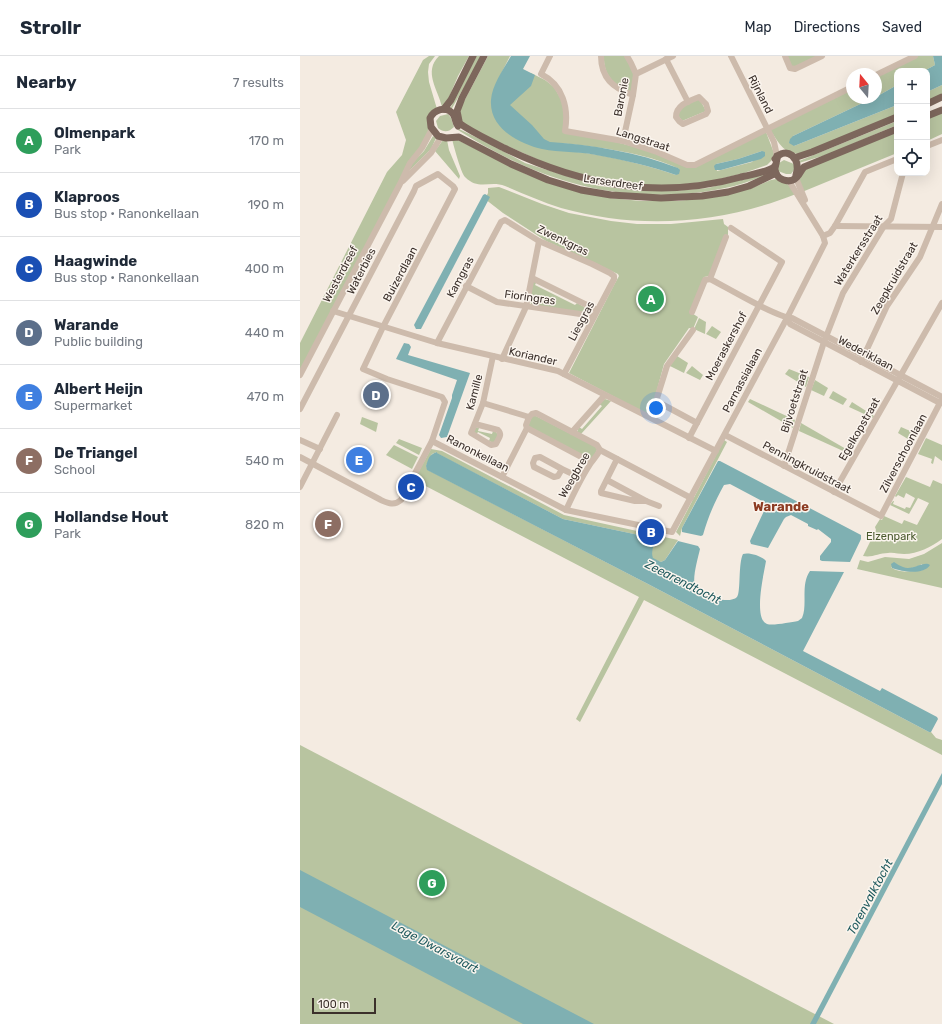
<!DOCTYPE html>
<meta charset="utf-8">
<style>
body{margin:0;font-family:Rubik,sans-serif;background:#f6f6f7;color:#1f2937}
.controls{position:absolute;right:12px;top:12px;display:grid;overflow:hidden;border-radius:8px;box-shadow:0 4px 16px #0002}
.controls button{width:36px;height:36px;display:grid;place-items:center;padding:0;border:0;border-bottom:1px solid #e0e1e3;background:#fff;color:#1f2937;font:20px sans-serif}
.compass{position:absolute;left:546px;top:12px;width:36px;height:36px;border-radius:50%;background:#fff;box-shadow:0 4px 16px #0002;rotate:342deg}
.scale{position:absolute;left:12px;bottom:10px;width:64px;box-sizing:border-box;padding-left:4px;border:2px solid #3b302b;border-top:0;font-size:11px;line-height:14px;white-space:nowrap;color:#3b302b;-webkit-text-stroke:3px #fbf5ee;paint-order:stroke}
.you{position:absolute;left:356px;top:352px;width:14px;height:14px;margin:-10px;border:3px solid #fff;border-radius:50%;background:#1a73e8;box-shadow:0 0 0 6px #1a73e833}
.badge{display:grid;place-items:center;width:26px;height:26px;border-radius:50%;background:#1f5a5e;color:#fff;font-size:13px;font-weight:700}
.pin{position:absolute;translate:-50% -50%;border:2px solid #fff;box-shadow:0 1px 4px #0006}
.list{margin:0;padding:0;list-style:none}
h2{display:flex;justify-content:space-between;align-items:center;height:52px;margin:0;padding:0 16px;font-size:17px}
h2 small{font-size:13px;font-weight:400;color:#747a83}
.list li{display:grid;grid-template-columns:26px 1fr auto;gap:12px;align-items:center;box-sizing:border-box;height:64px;padding:0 16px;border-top:1px solid #e0e1e3}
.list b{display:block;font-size:15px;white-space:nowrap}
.list p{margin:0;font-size:13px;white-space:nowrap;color:#747a83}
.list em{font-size:13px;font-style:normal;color:#747a83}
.icon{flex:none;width:22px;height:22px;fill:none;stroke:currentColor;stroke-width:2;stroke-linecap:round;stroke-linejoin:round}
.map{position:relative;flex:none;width:642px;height:968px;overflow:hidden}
header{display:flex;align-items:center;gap:24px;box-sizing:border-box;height:56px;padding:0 20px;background:#fff;border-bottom:1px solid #e0e1e3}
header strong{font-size:19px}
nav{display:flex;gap:22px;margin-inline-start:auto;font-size:14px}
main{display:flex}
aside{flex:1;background:#fff}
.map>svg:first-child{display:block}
.green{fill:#b8c4a0;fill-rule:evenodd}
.water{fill:#7fb0b2}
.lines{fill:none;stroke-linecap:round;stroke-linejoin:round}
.minor{stroke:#cdbbac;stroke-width:6}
.major{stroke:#7d675c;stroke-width:7}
.labels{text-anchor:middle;stroke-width:3;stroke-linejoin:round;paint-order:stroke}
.street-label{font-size:11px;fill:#3b302b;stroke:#fbf5ee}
.park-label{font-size:11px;fill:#4a5a2e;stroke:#fbf5ee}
.water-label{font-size:12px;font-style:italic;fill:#1f5a5e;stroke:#fbf5ee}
.quarter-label{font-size:13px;font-weight:bold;fill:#8c3b22;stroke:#fbf5ee}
</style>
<header>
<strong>Strollr</strong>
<nav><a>Map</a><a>Directions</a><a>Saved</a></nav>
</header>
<main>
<aside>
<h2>Nearby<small>7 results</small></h2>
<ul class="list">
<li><span class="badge" style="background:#2e9e5b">A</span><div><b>Olmenpark</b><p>Park</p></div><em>170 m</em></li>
<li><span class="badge" style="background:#1a4fb4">B</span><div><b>Klaproos</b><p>Bus stop · Ranonkellaan</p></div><em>190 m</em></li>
<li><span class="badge" style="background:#1a4fb4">C</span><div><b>Haagwinde</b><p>Bus stop · Ranonkellaan</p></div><em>400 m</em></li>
<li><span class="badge" style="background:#5c6f8a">D</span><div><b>Warande</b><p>Public building</p></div><em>440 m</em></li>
<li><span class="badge" style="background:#3f7fe0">E</span><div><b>Albert Heijn</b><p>Supermarket</p></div><em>470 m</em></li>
<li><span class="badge" style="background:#8d6e63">F</span><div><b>De Triangel</b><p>School</p></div><em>540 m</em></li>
<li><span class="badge" style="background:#2e9e5b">G</span><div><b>Hollandse Hout</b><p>Park</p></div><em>820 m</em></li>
</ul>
</aside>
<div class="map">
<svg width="642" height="968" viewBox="0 0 642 968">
<rect width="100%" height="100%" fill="#f4ebe1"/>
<!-- green -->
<g class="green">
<path d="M129,0H135L129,8L128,16L129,26L137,53L129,74L0,315V287L87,116L102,99L106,84L96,56L123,4Z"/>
<path d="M139,0H169L158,20L147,46L142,51C138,33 123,16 139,0Z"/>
<path d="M176,0H182L151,54L150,53Z"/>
<path d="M188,0H210L199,22L231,17L245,24L254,31L265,50L263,76C292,81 321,86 348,95C362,100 375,106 389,112H394L466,76L474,97L471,105L467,109L444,117L412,125L368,130L324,128L259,113L194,84L162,67L159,55ZM258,87C294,90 348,97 379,113L376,119C337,106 298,97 257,94ZM462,95L452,106L417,115L416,108L438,103Z"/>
<path d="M304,0H326C334,17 336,19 330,38C315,28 303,20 304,0Z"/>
<path d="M487,0H520L493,13Z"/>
<path d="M618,0H633L635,9L624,15H597V29L576,41V21Z"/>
<path d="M642,29V39L627,45V36Z"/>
<path d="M552,33V42H573L493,80L494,90L597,49V58L502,98C483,98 480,88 470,74Z"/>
<path d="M399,42L406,55L382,65L378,59L381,52Z"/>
<path d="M642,57V78L627,85V63Z"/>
<path d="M148,58L151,62L154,71C149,76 144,77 138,72L136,65L140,60Z"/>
<path d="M597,65V69L529,98L499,107V105Z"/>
<path d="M159,73L188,87L225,107L299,130L343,135H373L408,132L473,115C444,130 414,136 382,138C300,144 227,118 158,74Z"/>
<path d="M597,76V97L502,136L499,126L503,114Z"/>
<path d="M133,80L136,82L131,93L104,120L111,108L124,95Z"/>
<path d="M154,82L228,119L310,142L341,145H378L412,141L452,132L471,124L476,123L491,130L496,138C421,168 339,174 261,152C242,146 224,138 205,130C190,124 179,135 165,121C161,117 154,91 152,83Z"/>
<path d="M143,84H147L149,94L160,120L159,123L135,95Z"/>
<path d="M484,104L494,108V114L491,118H486L478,115L479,107Z"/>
<path d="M199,131L242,148L269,157L311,165L337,168H371L423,163L424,168L428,171V179L409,220L404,221L390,256L398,261L393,273L389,272L364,308L355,341L357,347L349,359L269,317L314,229L319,220L318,218L246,185L203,157L185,143L188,137V132Z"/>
<path d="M237,225L235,229L275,249L277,247L290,254L288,257L231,249V247L229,246L233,226Z"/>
<path d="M399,262L406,266L405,278L394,273Z"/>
<path d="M412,270L421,276L416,283L406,278Z"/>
<path d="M377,300L388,307L384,317L370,310Z"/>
<path d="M392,310L403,319L400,324L386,317Z"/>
<path d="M489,313L509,321L506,331L485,318Z"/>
<path d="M515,324L528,332L524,340L511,334Z"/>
<path d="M533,335L547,343L543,349L529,342Z"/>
<path d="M305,343L311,345L281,378L277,376L279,371L282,373L302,350L299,348Z"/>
<path d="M450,343L495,364L493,372L448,346Z"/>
<path d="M552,346L574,360L573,362L549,351Z"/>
<path d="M234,359L298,392L292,404L228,370L232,360Z"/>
<path d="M62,361L78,367L76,376L60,368Z"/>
<path d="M501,367L553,397L552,399L499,375Z"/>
<path d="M175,371L179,372L178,375L192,378L193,375L196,376L198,379L194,387L189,385L190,382L178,376L176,379L173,377Z"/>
<path d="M601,371L617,378L613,386L598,377Z"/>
<path d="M626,382L642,389V405L635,400L633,408L631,407L632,403L618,398Z"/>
<path d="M99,383L122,392L119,399L96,387Z"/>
<path d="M424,384L427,386L382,472L380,480L376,476Z"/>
<path d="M94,389L118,401L112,413L86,399Z"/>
<path d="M131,393L142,395L264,459L378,484L365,504L361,506L353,503L351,499L354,485L348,481L263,463L136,397L137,396L132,398L126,410L128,414L348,528L629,676H631L636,682L642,684V699L344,544L280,666L276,663L339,541L116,425L114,424Z"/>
<path d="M606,421L630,431L633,424L642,428V483C631,491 618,498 604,498C599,498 593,496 588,497C579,497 572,502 563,500L576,474L575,471L580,463L582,464L584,460L602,468L604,464L617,469L629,447L618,442L609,458L590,449L593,445H594L593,448L605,453L606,451L610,452L615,442L606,437L604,442L598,439L596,441L595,440Z"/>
<path d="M642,487V532L557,513L560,504L568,506L585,501L609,503L624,498ZM622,508L623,514C614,515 599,518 591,511C602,511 612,515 622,508Z"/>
<path d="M0,689L534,968H0Z"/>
</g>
<!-- water -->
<g class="water">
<path d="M211,0H230L223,13L235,19L231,30L210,49L232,69L244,83L250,86C293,89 337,96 378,112L380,114L379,118L376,119C350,110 324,104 296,99C278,95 260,97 242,93C219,88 189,72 191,44C192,29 203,14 211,0Z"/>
<path d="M633,0H642V29L627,36V15H624L635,9Z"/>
<path d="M597,29V49L494,90L489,87L490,83L493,80L573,42H576V41Z"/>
<path d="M462,95L465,96V100L461,103L421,114H415L414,110L416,108L438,103Z"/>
<path d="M185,138L190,141L121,273H116L114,269L183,139Z"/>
<path d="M104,287L109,288L111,291L108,299L170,317L147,381L141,382L139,379L152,342V339L157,324L96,303Z"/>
<path d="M137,396V397L263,463L353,482C356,488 350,495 353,502L361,506L365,504L378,485L398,490L400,493C398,502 392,522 395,530C399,540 429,549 437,541C441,536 438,508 443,498C449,496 462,500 466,505C464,517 453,563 467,568C473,570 491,566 498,565L502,562C508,549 500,529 510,515L544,516L503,595L580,635L582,632L637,661L638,663L631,676H629L348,528L127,414L126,410C129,401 129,399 137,396Z"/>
<path d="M418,405H420L561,479V483L550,506L522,505L520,504V500L531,486V483L518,473L517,474L508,470V468L491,459L486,461L484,463L468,492L451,488L450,485L464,455V450L462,445L430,428L424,429C415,445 408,461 403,479L401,480L382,476V472Z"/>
<path d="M594,506C597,508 600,510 603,511C613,515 624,504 630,509C624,519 603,516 592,512L591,508Z"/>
<path d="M642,717V728L516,968H510Z"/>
<path d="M0,814L294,968H223L0,851Z"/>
</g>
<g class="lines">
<!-- minor -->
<g class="minor">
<path d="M250,0L241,18C263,29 269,52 265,75L323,85L357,96L387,109H395L552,31"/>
<path d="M301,0C301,22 313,32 333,39"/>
<path d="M327,0L331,7L336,18"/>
<path d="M431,0L474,86L477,100"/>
<path d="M485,0L490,12L495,13L522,0"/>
<path d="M366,3L388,46"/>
<path d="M576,19L615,0"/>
<path d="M399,41L406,48L408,55L406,58L383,68L379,65L376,61C376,49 389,45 399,41Z"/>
<path d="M323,85L333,39L336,18L373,0"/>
<path d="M627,90L642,84"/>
<path d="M496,122L505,144"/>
<path d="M103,125L131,97L141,81"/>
<path d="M535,170L642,171"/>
<path d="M523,180L530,177L535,170L565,116L597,103"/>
<path d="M232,222L297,254"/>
<path d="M410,223C426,231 477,262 492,262L642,341"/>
<path d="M166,230L197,246L294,260"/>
<path d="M33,255L137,287L258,315L416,395"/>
<path d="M392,256L405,224L410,223L426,181"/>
<path d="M487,262L490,268L640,347"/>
<path d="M393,274L367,310L357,342L358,346L397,367"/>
<path d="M137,287L193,181L201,166L205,164L239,185L292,208L310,217L314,220V223L264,318"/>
<path d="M202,303L226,251L239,185"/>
<path d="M561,306L587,250L620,201L642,148"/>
<path d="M0,319L100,128L110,107L122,92L132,73"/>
<path d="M183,347L229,361L232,358L236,357L297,389L300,394L391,442"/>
<path d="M0,353L114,135L116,130L138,118L153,130L155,133L83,271L63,313L87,323L142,341L145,346L132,385L101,444C94,450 88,447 81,444L0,401"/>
<path d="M229,361L226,369L227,372L289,405L290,407"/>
<path d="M175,368L198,374C203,379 198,383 196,388L191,389L171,377L183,347L193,300"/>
<path d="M272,376L304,340"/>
<path d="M425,379L581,460L642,343"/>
<path d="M389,382L482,206L431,172"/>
<path d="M0,384L20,393"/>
<path d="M132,385L266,454L372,476L487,262L525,187L523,180L489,125"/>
<path d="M484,410L524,286L543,237L584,170L591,163L603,117"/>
<path d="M262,413L240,401L235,402L233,407L234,411L254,421L258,420L262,413L281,422"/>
<path d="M202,421L227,372"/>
<path d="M307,424L346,445H335L301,437V435L317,403"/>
<path d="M0,431L37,359"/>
<path d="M534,436L642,247"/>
<path d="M346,445L359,450"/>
<path d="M266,454C273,439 280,424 289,410C292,404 296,402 300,394"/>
</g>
<!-- major -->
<g class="major">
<path d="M627,48L642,41"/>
<path d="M144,53L151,44L173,0"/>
<path d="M627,60L642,54"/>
<path d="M159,65L157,55L162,42L184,0"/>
<path d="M159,67C173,77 189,84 204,92C280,129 358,144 441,121C449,119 470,116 475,110"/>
<path d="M158,70C155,67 156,62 153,58C146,49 134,54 130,62L131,71L138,80L146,82L159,81L211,108L248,124L281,134L311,139L361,142L402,140L428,136L449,130L476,117"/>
<path d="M477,100C478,105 475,108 475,113C475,123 489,129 497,121C500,118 501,114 504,111L597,73"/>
<path d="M494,102L512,96L597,61"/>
<path d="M475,103C486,89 502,102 496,119"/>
</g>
</g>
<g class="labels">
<!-- street labels -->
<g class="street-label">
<text transform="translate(461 38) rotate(63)" y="4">Rijnland</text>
<text transform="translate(321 41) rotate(-79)" y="4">Baronie</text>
<text transform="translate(343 83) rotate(18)" y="4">Langstraat</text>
<text transform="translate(313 126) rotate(8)" y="4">Larserdreef</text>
<text transform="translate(263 184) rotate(26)" y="4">Zwenkgras</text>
<text transform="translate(558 194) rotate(-58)" y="4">Waterkersstraat</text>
<text transform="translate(61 215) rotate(-63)" y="4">Waterbies</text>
<text transform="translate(40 218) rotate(-62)" y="4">Westerdreef</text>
<text transform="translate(100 218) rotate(-62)" y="4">Buizerdlaan</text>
<text transform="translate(160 221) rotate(-62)" y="4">Kamgras</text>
<text transform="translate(594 222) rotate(-60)" y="4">Zeepkruidstraat</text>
<text transform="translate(230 241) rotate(8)" y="4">Fioringras</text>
<text transform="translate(281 265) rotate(-62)" y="4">Liesgras</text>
<text transform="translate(426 290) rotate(-62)" y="4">Moeraskershof</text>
<text transform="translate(566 297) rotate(28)" y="4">Wederiklaan</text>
<text transform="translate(233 300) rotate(13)" y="4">Koriander</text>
<text transform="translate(442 324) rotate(-62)" y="4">Parnassialaan</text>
<text transform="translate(174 336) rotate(-75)" y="4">Kamille</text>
<text transform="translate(494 345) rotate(-72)" y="4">Bijvoetstraat</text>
<text transform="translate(559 373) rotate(-60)" y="4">Egelkopstraat</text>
<text transform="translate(178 397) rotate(27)" y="4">Ranonkellaan</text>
<text transform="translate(603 397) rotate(-62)" y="4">Zilverschoonlaan</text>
<text transform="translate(507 411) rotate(28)" y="4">Penningkruidstraat</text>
<text transform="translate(274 419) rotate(-60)" y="4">Weegbree</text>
</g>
<!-- park labels -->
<g class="park-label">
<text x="591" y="484">Elzenpark</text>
</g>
<!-- water labels -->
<g class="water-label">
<text transform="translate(383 526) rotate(27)" y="4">Zeearendtocht</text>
<text transform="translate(570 841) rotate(-62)" y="4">Torenvalktocht</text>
<text transform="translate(135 891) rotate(28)" y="4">Lage Dwarsvaart</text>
</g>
<!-- quarter labels -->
<g class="quarter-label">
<text x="481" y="455">Warande</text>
</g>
</g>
</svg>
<div class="controls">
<button>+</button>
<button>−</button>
<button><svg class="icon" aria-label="locate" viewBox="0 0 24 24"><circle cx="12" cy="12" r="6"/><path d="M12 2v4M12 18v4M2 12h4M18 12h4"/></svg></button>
</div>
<svg class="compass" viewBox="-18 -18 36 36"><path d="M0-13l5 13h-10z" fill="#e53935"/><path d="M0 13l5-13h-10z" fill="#747a83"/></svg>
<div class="scale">100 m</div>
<div class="you"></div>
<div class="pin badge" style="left:351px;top:243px;background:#2e9e5b">A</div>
<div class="pin badge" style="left:351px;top:476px;background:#1a4fb4">B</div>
<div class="pin badge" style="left:111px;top:431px;background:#1a4fb4">C</div>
<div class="pin badge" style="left:76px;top:339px;background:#5c6f8a">D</div>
<div class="pin badge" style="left:59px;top:404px;background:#3f7fe0">E</div>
<div class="pin badge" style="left:28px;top:468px;background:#8d6e63">F</div>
<div class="pin badge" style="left:132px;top:827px;background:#2e9e5b">G</div>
</div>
</main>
